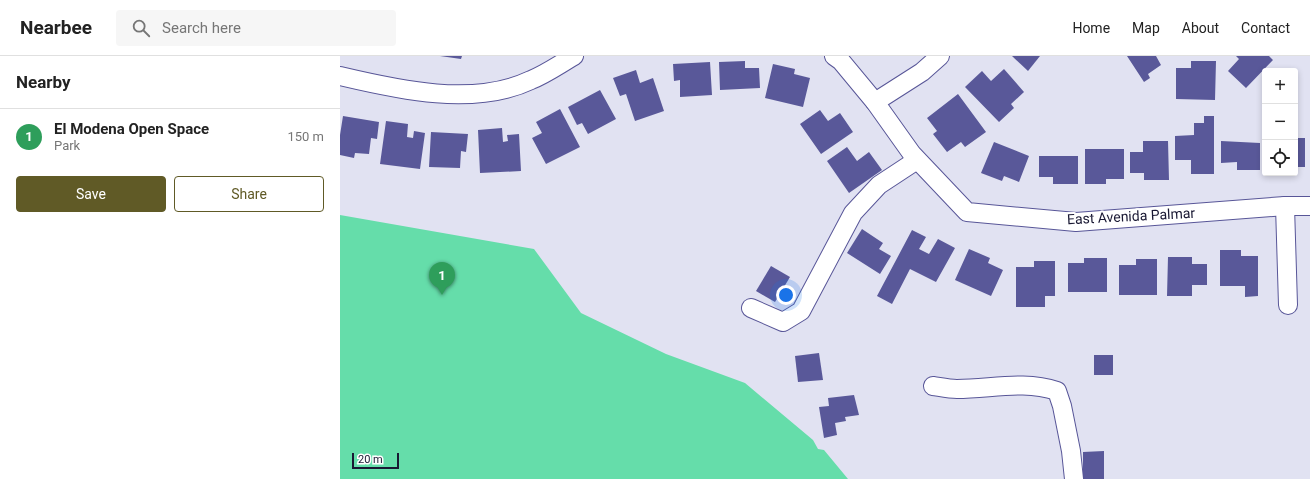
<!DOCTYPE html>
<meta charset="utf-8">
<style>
body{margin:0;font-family:Roboto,sans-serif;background:#f6f6f6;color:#222}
.controls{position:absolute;right:12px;top:12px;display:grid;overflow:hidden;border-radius:4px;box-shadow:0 2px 6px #0003}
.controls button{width:36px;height:36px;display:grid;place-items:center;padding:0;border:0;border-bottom:1px solid #e0e0e0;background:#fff;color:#222;font:20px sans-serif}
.scale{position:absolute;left:12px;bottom:10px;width:47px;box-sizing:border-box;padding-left:4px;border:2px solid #191833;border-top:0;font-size:11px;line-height:14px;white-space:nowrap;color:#191833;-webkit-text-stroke:3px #fff;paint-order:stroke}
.you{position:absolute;left:446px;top:239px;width:14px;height:14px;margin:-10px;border:3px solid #fff;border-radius:50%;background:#1a73e8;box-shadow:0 0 0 6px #1a73e833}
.badge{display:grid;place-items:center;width:26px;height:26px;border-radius:50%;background:#605a26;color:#fff;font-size:13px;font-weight:700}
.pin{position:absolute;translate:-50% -33px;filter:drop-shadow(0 1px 2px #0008)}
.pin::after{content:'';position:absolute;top:21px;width:14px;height:12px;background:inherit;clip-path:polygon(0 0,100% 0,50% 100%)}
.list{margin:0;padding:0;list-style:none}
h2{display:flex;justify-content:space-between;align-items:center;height:52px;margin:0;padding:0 16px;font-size:17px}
h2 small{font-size:13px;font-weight:400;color:#767676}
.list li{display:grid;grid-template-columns:26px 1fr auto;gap:12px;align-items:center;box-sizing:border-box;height:56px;padding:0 16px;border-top:1px solid #e0e0e0}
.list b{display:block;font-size:15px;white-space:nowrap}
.list p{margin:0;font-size:13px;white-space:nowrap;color:#767676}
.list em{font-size:13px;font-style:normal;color:#767676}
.actions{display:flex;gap:8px;padding:12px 16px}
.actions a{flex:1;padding:9px 0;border:1px solid #605a26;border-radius:4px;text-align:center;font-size:14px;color:#605a26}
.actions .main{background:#605a26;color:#fff}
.icon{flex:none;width:22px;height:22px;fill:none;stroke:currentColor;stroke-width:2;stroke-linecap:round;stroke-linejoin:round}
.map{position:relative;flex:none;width:970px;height:423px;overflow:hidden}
header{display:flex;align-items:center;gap:24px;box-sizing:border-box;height:56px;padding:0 20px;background:#fff;border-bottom:1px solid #e0e0e0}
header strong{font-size:19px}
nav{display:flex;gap:22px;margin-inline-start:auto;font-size:14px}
.search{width:280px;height:36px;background:#f6f6f6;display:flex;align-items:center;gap:10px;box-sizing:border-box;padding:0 14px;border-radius:4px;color:#767676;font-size:15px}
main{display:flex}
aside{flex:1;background:#fff}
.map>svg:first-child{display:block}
.green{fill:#65ddaa}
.building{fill:#595899}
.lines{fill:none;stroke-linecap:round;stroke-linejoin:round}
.minor-casing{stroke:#585698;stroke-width:20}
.minor{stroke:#fff;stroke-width:18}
.labels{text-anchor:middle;stroke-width:4;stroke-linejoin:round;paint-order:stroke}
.street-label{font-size:14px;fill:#191833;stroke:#fff}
</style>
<header>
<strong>Nearbee</strong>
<div class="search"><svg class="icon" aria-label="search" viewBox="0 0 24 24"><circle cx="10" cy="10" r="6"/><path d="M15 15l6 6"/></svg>Search here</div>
<nav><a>Home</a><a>Map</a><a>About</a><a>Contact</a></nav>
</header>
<main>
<aside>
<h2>Nearby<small></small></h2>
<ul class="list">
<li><span class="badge" style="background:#2e9e5b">1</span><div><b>El Modena Open Space</b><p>Park</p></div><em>150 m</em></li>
</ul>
<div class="actions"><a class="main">Save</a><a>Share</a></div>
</aside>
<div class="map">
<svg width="970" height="423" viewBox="0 0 970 423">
<rect width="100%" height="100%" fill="#e1e2f2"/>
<!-- green -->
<path class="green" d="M0,159L194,193L241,257L326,298L405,327L473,384L478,393L484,394L508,423H0Z"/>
<!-- building -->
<g class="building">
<path d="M100,0H122L121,3Z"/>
<path d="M672,0H700L688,15Z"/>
<path d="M787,0H816L821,9L808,18L810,22L804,26Z"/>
<path d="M896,0H929L933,4L906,32L888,15L899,3Z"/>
<path d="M405,5V12H419L420,32L380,34L379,6Z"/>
<path d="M851,5H876L875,44L836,43V12H851Z"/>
<path d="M370,6L372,39L340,41V24L334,25L333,8Z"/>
<path d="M433,8L455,13L454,18L470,22L463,51L425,42Z"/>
<path d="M664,13L684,36L671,48L674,52L659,66L625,31L642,15L651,25Z"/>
<path d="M296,14L300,27L313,22L324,55L295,65L286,38L280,40L273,22Z"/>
<path d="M260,34L276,63L248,78L242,67L237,69L228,51Z"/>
<path d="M618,38L646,76L625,91L621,86L607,96L593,78L597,75L587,62Z"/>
<path d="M220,53L240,91L206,108L192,82L202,77L196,66Z"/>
<path d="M480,54L488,65L500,57L513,76L481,98L460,68Z"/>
<path d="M3,60L39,66L37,83L31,82L29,98L15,97L14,102L0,99V79Z"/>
<path d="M864,60H874V118H851V104H835V80L854,79V67H864Z"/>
<path d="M46,65L68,68L67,81L73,82L74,75L85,77L80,113L40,108Z"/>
<path d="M162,72L163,86L168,85L167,79L179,78L181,115L140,117L138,74Z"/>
<path d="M91,76L128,78L126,96L121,95L120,112L89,111Z"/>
<rect x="955" y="82" width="10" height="29"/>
<path d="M803,85H828L829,124H804V117H790V96H803Z"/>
<path d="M881,85L920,87V114H897V106L881,107Z"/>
<path d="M654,86L689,100L679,126L664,120L662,125L641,117Z"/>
<path d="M507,91L517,105L529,96L542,114L509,137L487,105Z"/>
<path d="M745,93H784V123H766V128H745Z"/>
<path d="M699,100H738V128H713V121H699Z"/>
<path d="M522,173L543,187L539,193L551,200L540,218L507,197Z"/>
<path d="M572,174L586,181L579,193L589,198L598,183L615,192L596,226L570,213L552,248L537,240Z"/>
<path d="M629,193L650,202L648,207L663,214L651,240L615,224Z"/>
<path d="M880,194H901V200H918V240L905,241V230H880Z"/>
<path d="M828,201H852V208H867V229H852V240H827Z"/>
<path d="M744,202H767V236H728V207H744Z"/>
<path d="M796,203H817V239H779V209H796Z"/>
<path d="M694,205H715V240H705V251H676V211H694Z"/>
<path d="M431,210L450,221L435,246L416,235Z"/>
<path d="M479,297L483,324L458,326L455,300Z"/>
<rect x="754" y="299" width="19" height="20"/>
<path d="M514,339L519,359L505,361L506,365L495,367L497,379L484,382L479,351L489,350L488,342Z"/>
<path d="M764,395V423H743V396Z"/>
</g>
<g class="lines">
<defs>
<g id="minor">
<path d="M494,0L501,5L535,46L572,98L627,156L736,166L945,150H970"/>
<path d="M0,20C59,34 134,51 191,24C206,18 220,8 234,0"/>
<path d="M535,46L582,16L600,0"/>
<path d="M945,150L948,249"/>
<path d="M411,252L443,266L461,255L513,157L539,129L577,104"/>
<path d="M593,330C600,331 609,333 617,333C651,333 684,324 717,335L722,350L731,395L734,423"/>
</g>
</defs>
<!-- minor casing -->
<use href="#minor" class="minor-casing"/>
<!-- minor -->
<use href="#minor" class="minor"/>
</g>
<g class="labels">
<!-- street labels -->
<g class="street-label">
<text transform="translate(791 160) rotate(-3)" y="5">East Avenida Palmar</text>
</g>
</g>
</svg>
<div class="controls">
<button>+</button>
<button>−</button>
<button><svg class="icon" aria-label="locate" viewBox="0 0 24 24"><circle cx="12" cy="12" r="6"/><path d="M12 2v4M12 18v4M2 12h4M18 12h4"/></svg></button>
</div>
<div class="scale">20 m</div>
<div class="you"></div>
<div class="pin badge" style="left:102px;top:239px;background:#2e9e5b">1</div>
</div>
</main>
